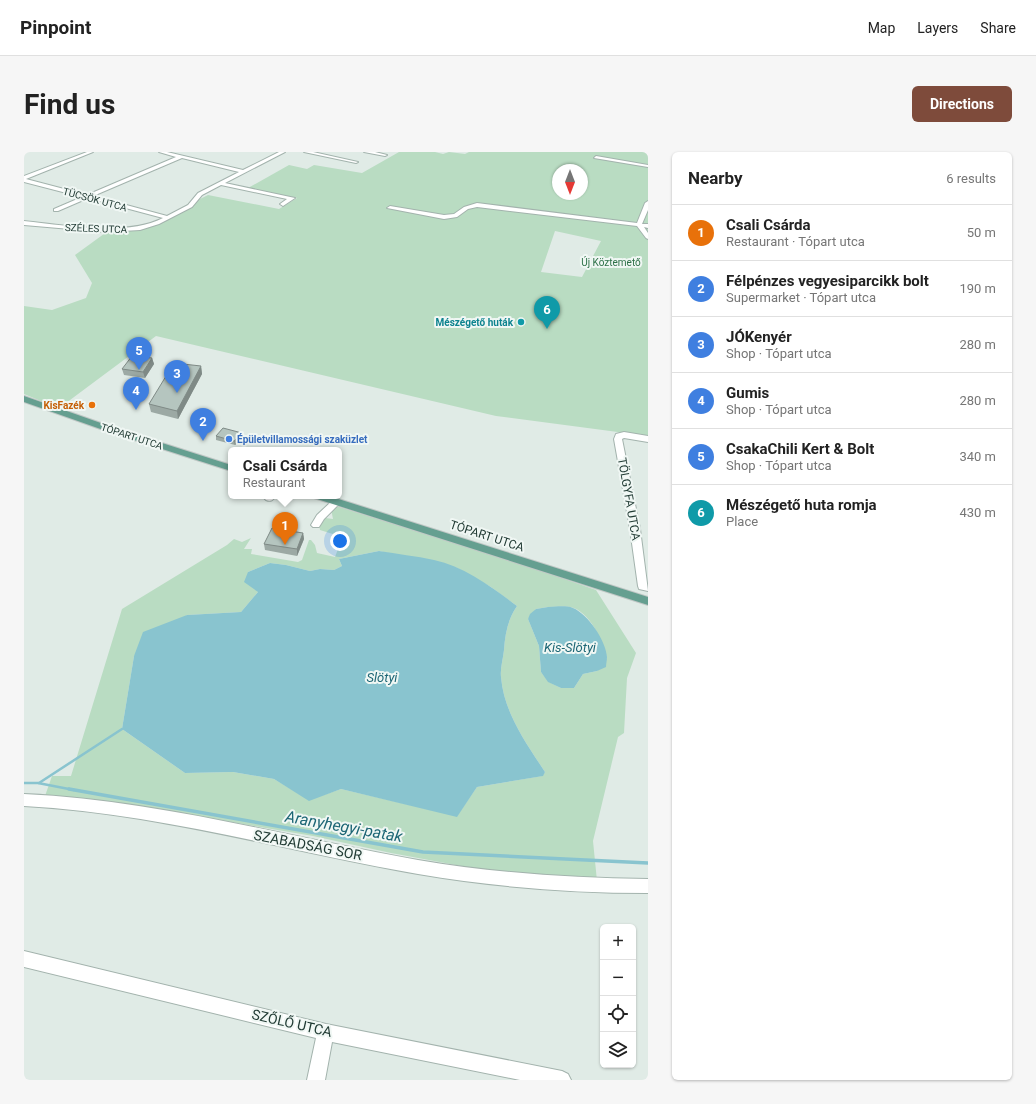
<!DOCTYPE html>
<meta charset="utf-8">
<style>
body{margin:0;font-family:Roboto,sans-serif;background:#f6f6f6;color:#222}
.controls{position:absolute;right:12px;bottom:12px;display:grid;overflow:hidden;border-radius:6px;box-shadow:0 1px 3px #0004}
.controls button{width:36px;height:36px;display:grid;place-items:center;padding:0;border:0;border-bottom:1px solid #e0e0e0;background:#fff;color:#222;font:20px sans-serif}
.compass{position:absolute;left:528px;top:12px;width:36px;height:36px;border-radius:50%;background:#fff;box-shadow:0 1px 3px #0004;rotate:180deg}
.you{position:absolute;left:316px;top:389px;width:14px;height:14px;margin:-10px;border:3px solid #fff;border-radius:50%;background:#1a73e8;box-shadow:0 0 0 6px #1a73e833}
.badge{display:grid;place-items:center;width:26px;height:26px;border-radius:50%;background:#7e4b3b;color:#fff;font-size:13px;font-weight:700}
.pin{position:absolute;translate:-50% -33px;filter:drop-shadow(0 1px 2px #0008)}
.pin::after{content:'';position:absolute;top:21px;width:14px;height:12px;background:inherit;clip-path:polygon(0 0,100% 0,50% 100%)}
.popup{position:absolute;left:204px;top:295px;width:114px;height:52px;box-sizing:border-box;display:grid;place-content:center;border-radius:6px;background:#fff;filter:drop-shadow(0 1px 3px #0005);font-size:13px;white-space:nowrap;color:#767676}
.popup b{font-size:15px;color:#222}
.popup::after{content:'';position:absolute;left:50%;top:100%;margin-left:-8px;border:8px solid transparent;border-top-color:#fff}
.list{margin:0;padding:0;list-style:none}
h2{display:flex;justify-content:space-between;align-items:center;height:52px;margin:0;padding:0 16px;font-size:17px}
h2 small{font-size:13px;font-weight:400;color:#767676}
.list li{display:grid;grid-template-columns:26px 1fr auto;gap:12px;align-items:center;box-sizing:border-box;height:56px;padding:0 16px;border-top:1px solid #e0e0e0}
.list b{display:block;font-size:15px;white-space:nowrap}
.list p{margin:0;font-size:13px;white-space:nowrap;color:#767676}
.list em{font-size:13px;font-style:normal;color:#767676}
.icon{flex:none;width:22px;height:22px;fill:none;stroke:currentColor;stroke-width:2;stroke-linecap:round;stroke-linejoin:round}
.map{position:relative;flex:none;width:624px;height:928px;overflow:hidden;border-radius:6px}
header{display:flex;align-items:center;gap:24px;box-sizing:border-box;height:56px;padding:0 20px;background:#fff;border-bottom:1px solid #e0e0e0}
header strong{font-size:19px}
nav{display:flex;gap:22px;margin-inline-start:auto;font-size:14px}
.intro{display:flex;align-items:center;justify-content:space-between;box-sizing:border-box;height:96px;padding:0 24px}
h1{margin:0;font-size:28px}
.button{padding:10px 18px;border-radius:6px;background:#7e4b3b;color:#fff;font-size:14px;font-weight:700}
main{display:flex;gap:24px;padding:0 24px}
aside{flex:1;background:#fff;border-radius:6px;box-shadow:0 1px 3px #0004}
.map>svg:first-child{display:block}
.green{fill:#b9dcc2;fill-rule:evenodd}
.water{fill:#89c4cf}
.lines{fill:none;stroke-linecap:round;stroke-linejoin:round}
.stream-far1{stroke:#89c4cf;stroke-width:2.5}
.stream{stroke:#89c4cf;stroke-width:3.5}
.minor-casing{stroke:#a3b3ad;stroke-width:2}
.major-casing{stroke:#c1c8c6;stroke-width:2}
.minor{fill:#fff;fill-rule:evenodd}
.major{fill:#659f90;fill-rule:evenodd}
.wall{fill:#9ca9a4}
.shaded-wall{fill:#7f8a86}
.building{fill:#b5c5bf;stroke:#7f8a86}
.culture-dot{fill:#0f9aa8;stroke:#f0f7f4;stroke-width:1.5}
.food-dot{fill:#e8710a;stroke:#f0f7f4;stroke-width:1.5}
.shop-dot{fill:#3f7fe0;stroke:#f0f7f4;stroke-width:1.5}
.labels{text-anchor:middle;stroke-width:4;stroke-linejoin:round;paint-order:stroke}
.far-street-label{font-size:10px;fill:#213b34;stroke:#f0f7f4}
.far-park-label{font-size:10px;fill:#2c7047;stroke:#f0f7f4}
.far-culture-label{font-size:10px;font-weight:bold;fill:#0d838f;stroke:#f0f7f4;text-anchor:end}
.far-food-label{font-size:10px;font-weight:bold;fill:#c56008;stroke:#f0f7f4;text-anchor:end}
.far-shop-label{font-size:10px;font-weight:bold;fill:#366cbe;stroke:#f0f7f4;text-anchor:start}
.street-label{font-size:12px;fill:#213b34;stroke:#f0f7f4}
.water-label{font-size:13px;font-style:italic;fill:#1d6675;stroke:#f0f7f4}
.near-street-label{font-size:14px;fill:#213b34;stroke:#f0f7f4}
.near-water-label{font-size:16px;font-style:italic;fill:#1d6675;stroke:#f0f7f4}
</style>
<header>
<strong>Pinpoint</strong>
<nav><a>Map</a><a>Layers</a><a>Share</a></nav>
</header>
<div class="intro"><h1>Find us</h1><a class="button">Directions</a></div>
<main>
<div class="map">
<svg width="624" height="928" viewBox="0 0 624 928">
<rect width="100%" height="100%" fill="#e0ebe6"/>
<!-- green -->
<g class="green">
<path d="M375,0H411L419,2L425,0L441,2L445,0H624V284L472,264L132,184L42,251L29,254L0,242V154L28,158L62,146L68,131L51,103L84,79L114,78L184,43L255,57L273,46L224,36L265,13L283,17L290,13L338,21ZM534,18H558V42H534ZM531,79L577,89L558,125L517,120Z"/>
<path d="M312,354L492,410L572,438L612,501L603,526L600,581L594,585L569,689L573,729L459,718L367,701L289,684L137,658L21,644L28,624H47L98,457L203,393L210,387L218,390L227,386L220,397H228L227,402L274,410L278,408L285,388H287L291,393L293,401L311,405L314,397L317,396V391L313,389L315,384L296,378L294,365L309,367L307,357ZM355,399L433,416L467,435L493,454C484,467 481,482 480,498C479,507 476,517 477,525C480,561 502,591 521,620L518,624L453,635L433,664L317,637L285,648L250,627L209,620L161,621L98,577L110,504L163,463L217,460L234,440L224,420L246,411L262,413L286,419L296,417L310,418L318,414L315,407ZM524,455C531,455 539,454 546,455C566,459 578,488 583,506L573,519L559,522L550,536H537L525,530L517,520L515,494L504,467L512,457Z"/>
</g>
<!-- water -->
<g class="water">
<path d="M355,399C373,402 392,404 410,408C441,415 468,435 493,454C484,467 481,482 480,498C479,507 476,517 477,525C480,561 502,591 521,620L519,624L453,635L433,665L317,637L285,649L250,627L209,620L161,621L98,577L110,504L119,480L163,463L217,460L234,440L220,430L224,420L246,411L262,413L286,419L296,417L310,418L318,414L315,407Z"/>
<path d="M524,455C532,455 541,453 549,456C564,462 582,489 583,505C583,508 582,512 582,515L573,519L559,522L550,536H537L524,530L517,520L515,494L504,467L506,462L512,457Z"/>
</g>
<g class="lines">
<!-- stream-far1 -->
<g class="stream-far1">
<path d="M0,631H14L50,638"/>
<path d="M15,631L98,577"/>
</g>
<!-- stream -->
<path class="stream" d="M45,637L399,700L624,711"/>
<defs>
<g id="minor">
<path d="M63,0H69L2,27L63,43L152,5L135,0H143L219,18L255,0H261L201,31L271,46L259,54L256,52L263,47L197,33L178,43L168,55L135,72L116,78L81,80L0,73V69C41,73 102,85 139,66L64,46L34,59H30V57L58,45L0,30V24ZM158,6L215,20L174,41L164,53L143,64L69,44Z"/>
<path d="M280,0H289L334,10L332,11Z"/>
<path d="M340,0H351L363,3L361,4Z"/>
<path d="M572,4L624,13V15L570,6Z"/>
<path d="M624,49V58L618,72H624V76L620,75L624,81V87L622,86L613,74L453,55L444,57L433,65L420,67L363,56L366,54L420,63L430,62L440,55L453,51L613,71L621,51Z"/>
<path d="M600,280L624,284V290L600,286L598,287L616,377L624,439L615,437L614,434L606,377L590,287L592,282Z"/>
<path d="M242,344H252C249,348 247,350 242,348L240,346Z"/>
<path d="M312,347L315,348L317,350L300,367L295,375H289L287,373L293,363L309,348Z"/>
<path d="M0,642C133,648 263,685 394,708C470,721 547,726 624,727V741C547,741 470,735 394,722C263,699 133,661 0,654Z"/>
<path d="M0,799L302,872L538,919L544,922L547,928H496L308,890L301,928H283L292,886L0,815Z"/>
</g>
<g id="major">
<path d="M0,244L91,276L207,313V319L85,280L0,250Z"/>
<path d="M289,344H305L624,445V453L290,346Z"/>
</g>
</defs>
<!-- minor casing -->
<use href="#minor" class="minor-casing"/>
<!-- major casing -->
<use href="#major" class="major-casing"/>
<!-- minor -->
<use href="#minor" class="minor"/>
<!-- major -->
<use href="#major" class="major"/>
</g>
<!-- wall -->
<g class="wall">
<path d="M128,206L130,212L121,226L100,223L98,217Z"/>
<path d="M177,214L178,222L154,267L127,260L125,252Z"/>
<path d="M192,284L218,285L211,293L192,288Z"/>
<path d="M279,381L280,387L273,404L241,398L240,392Z"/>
</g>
<!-- shaded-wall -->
<g class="shaded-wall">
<path d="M128,206L130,212L121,226L119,220Z"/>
<path d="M177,214L178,222L154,267L153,259Z"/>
<path d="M218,281V285L211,293L210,289Z"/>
<path d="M279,381L280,387L273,404V397Z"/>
</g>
<!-- building -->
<g class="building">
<path d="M108,204L128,206L119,220L98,217Z"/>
<path d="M150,211L177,214L153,259L125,252Z"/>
<path d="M199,276L218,281L210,289L192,284Z"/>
<path d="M248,376L279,381L273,397L240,392Z"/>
</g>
<!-- markers -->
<circle class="culture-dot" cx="497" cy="170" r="4"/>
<circle class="food-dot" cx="68" cy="253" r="4"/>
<circle class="shop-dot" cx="205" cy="287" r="4"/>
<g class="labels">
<!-- far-street labels -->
<g class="far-street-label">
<text transform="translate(71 47) rotate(15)" y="4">TÜCSÖK UTCA</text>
<text transform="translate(72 76) rotate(2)" y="4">SZÉLES UTCA</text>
<text transform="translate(108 284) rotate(18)" y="4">TÓPART UTCA</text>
</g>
<!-- far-park labels -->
<g class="far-park-label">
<text x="587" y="114">Új Köztemető</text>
</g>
<!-- far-culture labels -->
<g class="far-culture-label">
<text x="489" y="174">Mészégető huták</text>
</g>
<!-- far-food labels -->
<g class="far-food-label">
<text x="60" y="257">KisFazék</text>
</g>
<!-- far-shop labels -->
<g class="far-shop-label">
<text x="213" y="291">Épületvillamossági szaküzlet</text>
</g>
<!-- street labels -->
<g class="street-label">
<text transform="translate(605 347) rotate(80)" y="4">TÖLGYFA UTCA</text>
<text transform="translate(463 384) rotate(18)" y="4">TÓPART UTCA</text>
</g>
<!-- water labels -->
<g class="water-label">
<text x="546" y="500">Kis-Slötyi</text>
<text x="358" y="530">Slötyi</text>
</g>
<!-- near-street labels -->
<g class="near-street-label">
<text transform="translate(284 693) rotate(11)" y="5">SZABADSÁG SOR</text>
<text transform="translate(268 871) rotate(13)" y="5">SZŐLŐ UTCA</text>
</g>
<!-- near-water labels -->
<g class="near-water-label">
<text transform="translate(320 674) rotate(10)" y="6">Aranyhegyi-patak</text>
</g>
</g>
</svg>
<div class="controls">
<button>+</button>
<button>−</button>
<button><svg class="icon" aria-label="locate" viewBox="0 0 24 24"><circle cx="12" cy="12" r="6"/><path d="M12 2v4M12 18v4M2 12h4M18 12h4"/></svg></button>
<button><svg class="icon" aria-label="layers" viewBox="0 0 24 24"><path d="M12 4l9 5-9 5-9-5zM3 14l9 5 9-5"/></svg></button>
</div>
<svg class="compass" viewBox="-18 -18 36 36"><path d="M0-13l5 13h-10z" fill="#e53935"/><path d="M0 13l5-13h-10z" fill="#767676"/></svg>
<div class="you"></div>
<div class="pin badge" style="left:261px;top:393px;background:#e8710a">1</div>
<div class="popup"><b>Csali Csárda</b>Restaurant</div>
<div class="pin badge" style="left:179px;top:289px;background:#3f7fe0">2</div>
<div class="pin badge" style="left:153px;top:241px;background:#3f7fe0">3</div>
<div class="pin badge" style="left:112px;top:258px;background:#3f7fe0">4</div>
<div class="pin badge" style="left:115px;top:218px;background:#3f7fe0">5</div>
<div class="pin badge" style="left:523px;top:177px;background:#0f9aa8">6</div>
</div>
<aside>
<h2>Nearby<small>6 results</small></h2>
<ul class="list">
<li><span class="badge" style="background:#e8710a">1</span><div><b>Csali Csárda</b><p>Restaurant · Tópart utca</p></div><em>50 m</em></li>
<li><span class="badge" style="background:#3f7fe0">2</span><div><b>Félpénzes vegyesiparcikk bolt</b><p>Supermarket · Tópart utca</p></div><em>190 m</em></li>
<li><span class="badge" style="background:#3f7fe0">3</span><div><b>JÓKenyér</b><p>Shop · Tópart utca</p></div><em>280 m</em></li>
<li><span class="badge" style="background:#3f7fe0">4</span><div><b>Gumis</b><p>Shop · Tópart utca</p></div><em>280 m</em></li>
<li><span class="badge" style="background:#3f7fe0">5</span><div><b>CsakaChili Kert &amp; Bolt</b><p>Shop · Tópart utca</p></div><em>340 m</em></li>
<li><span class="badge" style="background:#0f9aa8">6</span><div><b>Mészégető huta romja</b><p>Place</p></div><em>430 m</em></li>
</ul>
</aside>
</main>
